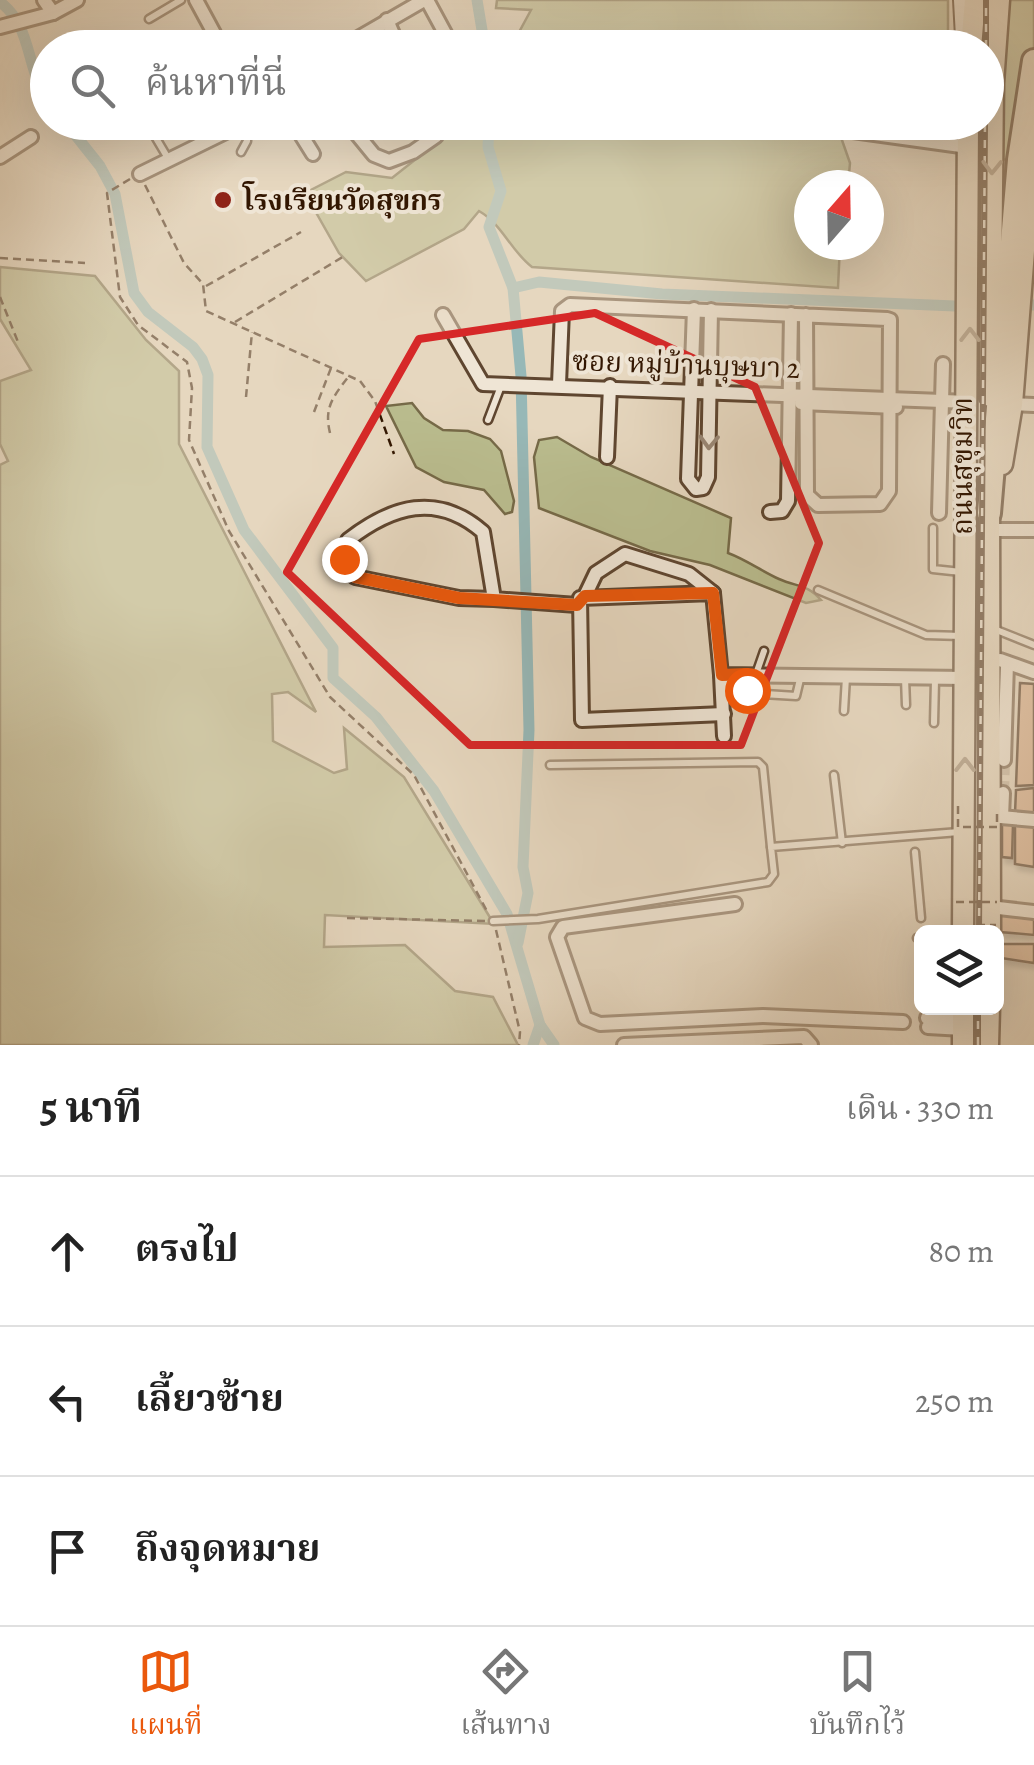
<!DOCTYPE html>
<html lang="th">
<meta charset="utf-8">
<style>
body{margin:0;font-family:Alegreya,"Noto Serif Thai",serif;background:#f2f2f2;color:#222}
.controls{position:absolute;right:30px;bottom:30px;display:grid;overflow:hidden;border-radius:15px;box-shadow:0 10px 40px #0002}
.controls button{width:90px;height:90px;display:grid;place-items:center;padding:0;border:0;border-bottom:2px solid #e0e0e0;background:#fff;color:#222;font:50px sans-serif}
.compass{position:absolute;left:794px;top:170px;width:90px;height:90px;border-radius:50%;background:#fff;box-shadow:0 10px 40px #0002;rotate:20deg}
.stop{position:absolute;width:30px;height:30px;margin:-22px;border:8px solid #ea580c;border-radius:50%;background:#fff}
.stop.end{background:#ea580c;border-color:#fff;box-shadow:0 2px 10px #0008}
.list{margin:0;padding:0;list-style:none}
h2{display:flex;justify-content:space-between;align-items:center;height:130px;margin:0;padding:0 40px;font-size:42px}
h2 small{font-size:32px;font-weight:400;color:#767676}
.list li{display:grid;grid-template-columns:65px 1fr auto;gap:30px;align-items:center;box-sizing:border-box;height:150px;padding:0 40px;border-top:2px solid #e0e0e0}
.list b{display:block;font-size:38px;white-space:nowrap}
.list em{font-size:32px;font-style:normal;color:#767676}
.icon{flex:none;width:55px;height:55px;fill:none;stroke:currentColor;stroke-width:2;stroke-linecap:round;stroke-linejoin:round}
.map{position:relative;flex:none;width:1034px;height:1045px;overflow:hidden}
.search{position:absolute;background:#fff;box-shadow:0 10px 40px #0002;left:30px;right:30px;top:30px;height:110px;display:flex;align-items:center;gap:25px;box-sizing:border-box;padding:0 35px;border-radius:55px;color:#767676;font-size:38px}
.sheet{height:580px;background:#fff}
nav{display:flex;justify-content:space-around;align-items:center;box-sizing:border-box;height:140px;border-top:2px solid #e0e0e0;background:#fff;font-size:28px;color:#767676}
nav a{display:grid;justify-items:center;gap:5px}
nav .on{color:#ea580c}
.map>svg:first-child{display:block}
.green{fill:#babd8f;stroke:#766a48;stroke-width:2.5}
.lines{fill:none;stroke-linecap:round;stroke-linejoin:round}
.canal{stroke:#97b8b7;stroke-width:11}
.building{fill:#d9a884;stroke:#321601;stroke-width:2.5;filter:url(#shadow)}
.minor-tunnel{stroke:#c2b099;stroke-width:12;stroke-dasharray:12 6;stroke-linecap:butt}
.service-casing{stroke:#5f4630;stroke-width:11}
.minor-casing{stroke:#5f4630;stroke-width:18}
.secondary-casing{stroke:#321601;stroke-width:22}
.trunk-casing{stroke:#321601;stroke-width:25}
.motorway-casing{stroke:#321601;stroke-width:28}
.path{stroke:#321601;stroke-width:2.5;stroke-dasharray:8 5;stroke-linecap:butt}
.service{stroke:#efe5d5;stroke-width:6}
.minor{stroke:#efe5d5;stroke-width:12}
.secondary{stroke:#efe5d5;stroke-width:18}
.trunk{stroke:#e6d7bf;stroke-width:20}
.motorway{stroke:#e6d7bf;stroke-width:22}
.rail-casing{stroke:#321601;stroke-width:6}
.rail{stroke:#efe5d5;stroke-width:2.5;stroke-dasharray:8;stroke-linecap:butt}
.path-bridge{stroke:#321601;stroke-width:2.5;stroke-dasharray:8 5;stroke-linecap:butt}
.oneway{stroke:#95806a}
.oneway2{stroke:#9a8876}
.route{stroke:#ea580c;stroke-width:12}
.marked{fill:none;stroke:#d62828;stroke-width:8;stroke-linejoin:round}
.poi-dot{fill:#8f2418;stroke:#efe5d5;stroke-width:4}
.labels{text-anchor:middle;stroke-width:8;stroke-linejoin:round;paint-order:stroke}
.poi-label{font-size:28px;font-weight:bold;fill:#321601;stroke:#efe5d5;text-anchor:start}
.street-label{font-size:28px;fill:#321601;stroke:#efe5d5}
</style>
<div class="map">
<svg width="1034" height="1045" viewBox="0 0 1034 1045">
<defs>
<filter id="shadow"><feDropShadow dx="3" dy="5.5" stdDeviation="2.5" flood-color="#0004"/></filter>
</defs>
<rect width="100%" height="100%" fill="#e6d7bf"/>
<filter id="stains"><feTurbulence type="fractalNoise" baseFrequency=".002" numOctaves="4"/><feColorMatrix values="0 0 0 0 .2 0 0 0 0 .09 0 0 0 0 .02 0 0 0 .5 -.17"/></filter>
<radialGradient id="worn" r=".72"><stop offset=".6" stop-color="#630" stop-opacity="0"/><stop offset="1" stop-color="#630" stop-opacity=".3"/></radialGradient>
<!-- green -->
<g class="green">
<path d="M497,0H948V47H511L531,10L496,8Z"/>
<path d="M1003,0H1034V61L1019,160L992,159Z"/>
<path d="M482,123H836L850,163L848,185H809V245H840L838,288L532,267C510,250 503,225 479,211L464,229L366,281L339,253L305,193L346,172L392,178L449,133Z"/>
<path d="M0,267L95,276L146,340L179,371V444L316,712L288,692L272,694L273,741L334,773L347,769L344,728L404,777L494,924L325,915L324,947L405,945L455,991L493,997L518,1045H0V465L8,461L0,444V381L31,370L0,319Z"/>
<path d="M412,403L424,418L443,430L468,431L490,439L501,451L514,501L512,512L505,514L484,490L444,482L416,467L386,406Z"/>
<path d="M557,437L591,457L731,518L728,553C747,560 761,571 779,579C797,587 807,584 821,600L806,603L710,565L650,551L539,508L534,457L539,440Z"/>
</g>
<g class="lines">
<!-- canal -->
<g class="canal">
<path d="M477,0L485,48"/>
<path d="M0,2C33,27 25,68 48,100"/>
<path d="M65,122L100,166L115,194L134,293L148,312L193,347L202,359L208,375L207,447L244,530L333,648V678L376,717L434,791L507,914L540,1025L554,1045"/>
<path d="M489,122L488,147L501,191L489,227L513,288L521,376L529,730L523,867L528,893L518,943"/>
<path d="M513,288L539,282L662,294L955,306"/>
<path d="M1031,305H1034"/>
<path d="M533,1045L540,1025"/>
</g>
</g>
<!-- building -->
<g class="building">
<path d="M1020,683L1034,684V785L1016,786Z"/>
<path d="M1034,788V814L1015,813L1016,790Z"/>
<path d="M1002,824H1013L1012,858L1002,857Z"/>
<path d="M1015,824L1034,826V867L1015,864Z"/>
<path d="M1001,915L1034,919V935L1000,932Z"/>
<path d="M1002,944H1034V963L1001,958Z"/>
</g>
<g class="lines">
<!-- minor-tunnel -->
<path class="minor-tunnel" d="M1003,793L1004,760"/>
<defs>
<g id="service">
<path d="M149,19L181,0"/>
<path d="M150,128L169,160"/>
<path d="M241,152L247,141V122"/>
<path d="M488,420L501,386"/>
<path d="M933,528V569L961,572"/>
<path d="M818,590L926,635L962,636"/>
<path d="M994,629L1034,645"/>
<path d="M756,674L764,651"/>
<path d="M746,675L748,693L796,696L801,675"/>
<path d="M905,678L906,705"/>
<path d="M844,711L846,677"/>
<path d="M934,723L935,680"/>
<path d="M550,765L758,762L763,767L771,847"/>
<path d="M834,775L842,843"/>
<path d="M915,852L921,918"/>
<path d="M493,921L538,919L768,882L774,874L771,847L959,832"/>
<path d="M917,938L922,937"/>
</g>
<g id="minor">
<path d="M44,0L53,13"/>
<path d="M196,0L222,48"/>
<path d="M427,0L453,48"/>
<path d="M387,20L399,48"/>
<path d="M0,27L53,13L77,0"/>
<path d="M341,48L424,0"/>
<path d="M293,122L313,154"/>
<path d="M347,122L374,155L389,161L413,152L436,136"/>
<path d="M853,131L968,147"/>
<path d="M0,157L31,137"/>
<path d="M140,174L246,122"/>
<path d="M694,309L688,479L696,489L703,488L708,477L711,310"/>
<path d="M443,315L483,384L969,402"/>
<path d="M559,384L562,311L570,305L887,319L890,320L889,491L880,504L818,505L807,495L806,315"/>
<path d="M801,403L896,407"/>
<path d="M1012,404L1034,405"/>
<path d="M607,457L610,386"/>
<path d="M770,512L782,511L788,501L791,314"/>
<path d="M939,513L943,364"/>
<path d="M989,530H1034"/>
<path d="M585,596L596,573L625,554L689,574L713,593"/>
<path d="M494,599L459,598L355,577L344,559L348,540C392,506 437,492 483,532L494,599L577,605"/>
<path d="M1000,660L1034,672"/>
<path d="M721,675L724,736"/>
<path d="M724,714L582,720L580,598L713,593L721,675L966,678"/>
<path d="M1004,760L1007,663"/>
<path d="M989,816L1034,820"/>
<path d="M1002,817L1003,793"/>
<path d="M735,904L563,927L557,937L585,1018L600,1024L763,1016L903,1022"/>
<path d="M990,907L1034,912"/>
<path d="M927,1018L963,1020"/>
<path d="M928,1027L963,1029"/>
<path d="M624,1045L804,1037L811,1045"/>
</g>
<path id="secondary" d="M963,0L965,37"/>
<g id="trunk">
<path d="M971,48L975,0"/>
<path d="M990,396L993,83L999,0"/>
<path d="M1002,464L1012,404L1034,123"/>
<path d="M989,500L990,932"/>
<path d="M963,932L968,122"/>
<path d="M963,1008V1045"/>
<path d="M988,1045L989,1008"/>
</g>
<path id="motorway" d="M989,513L1019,160L1034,61"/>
</defs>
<!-- service casing -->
<use href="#service" class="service-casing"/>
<!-- minor casing -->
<use href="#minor" class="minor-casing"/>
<!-- secondary casing -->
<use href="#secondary" class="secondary-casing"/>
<!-- trunk casing -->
<use href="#trunk" class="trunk-casing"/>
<!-- motorway casing -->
<use href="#motorway" class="motorway-casing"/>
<!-- path -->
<g class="path">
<path d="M130,179L107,193L120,297L138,325L187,362L192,388L189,440L229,531L330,697L414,775L488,913"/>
<path d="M145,185L184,263L203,284L206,311L360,381L375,401L394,454"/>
<path d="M0,258L85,263"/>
<path d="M206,286L301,232"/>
<path d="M0,297L18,342"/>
<path d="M235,322L346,255"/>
<path d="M246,397L252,332"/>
<path d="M314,412L331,368"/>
<path d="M330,433C324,408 332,398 349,376"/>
<path d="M347,918L486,921"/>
<path d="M496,930L520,1032L519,1045"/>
</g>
<!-- service -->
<use href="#service" class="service"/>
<!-- minor -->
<use href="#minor" class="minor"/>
<!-- secondary -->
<use href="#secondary" class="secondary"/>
<!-- trunk -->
<use href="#trunk" class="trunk"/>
<!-- motorway -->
<use href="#motorway" class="motorway"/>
<defs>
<g id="rail">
<path d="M986,48V0"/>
<path d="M979,932L985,122"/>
<path d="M978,1045V1008"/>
</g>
</defs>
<!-- rail casing -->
<use href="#rail" class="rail-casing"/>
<!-- rail -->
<use href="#rail" class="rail"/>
<!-- path-bridge -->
<g class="path-bridge">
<path d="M958,806V827H997V809"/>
<path d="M956,902H997"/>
<path d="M977,925H996"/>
</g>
</g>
<!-- one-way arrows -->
<defs><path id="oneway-chevron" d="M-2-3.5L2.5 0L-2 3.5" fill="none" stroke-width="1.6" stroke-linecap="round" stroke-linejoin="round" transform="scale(2.5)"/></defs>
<g class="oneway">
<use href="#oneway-chevron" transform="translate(992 167) rotate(91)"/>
<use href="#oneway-chevron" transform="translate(970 335) rotate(-90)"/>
<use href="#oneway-chevron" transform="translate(965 765) rotate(-90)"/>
</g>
<use class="oneway2" href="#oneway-chevron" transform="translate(709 442) rotate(92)"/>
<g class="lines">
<!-- route -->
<path class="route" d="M344,559L355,577L459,598L577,605L585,596L713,593L722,675L746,674L747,690"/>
</g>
<!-- marked area -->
<path d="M0 0H1034V1045H0ZM595,313L755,387L819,543L741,745H470L287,572L419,339Z" fill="#e6d7bf" fill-opacity=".55" fill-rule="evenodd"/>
<path class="marked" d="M595,313L755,387L819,543L741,745H470L287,572L419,339Z"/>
<!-- markers -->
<circle class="poi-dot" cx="223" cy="200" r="10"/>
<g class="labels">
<!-- poi labels -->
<g class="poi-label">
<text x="243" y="210">โรงเรียนวัดสุขกร</text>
</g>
<!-- street labels -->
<g class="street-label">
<text transform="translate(686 364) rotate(2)" y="10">ซอย หมู่บ้านบุษบา 2</text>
<text transform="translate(962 466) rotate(-90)" y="10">ถนนสุขุมวิท</text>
</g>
</g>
<rect width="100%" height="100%" filter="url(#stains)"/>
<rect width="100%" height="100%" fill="url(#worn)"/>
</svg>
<div class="controls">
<button><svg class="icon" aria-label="layers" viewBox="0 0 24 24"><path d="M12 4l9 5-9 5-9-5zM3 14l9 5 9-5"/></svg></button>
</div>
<svg class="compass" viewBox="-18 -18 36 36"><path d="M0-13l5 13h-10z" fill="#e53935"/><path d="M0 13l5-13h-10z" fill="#767676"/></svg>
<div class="stop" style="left:747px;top:690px"></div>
<div class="stop end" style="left:344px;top:559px"></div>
<div class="search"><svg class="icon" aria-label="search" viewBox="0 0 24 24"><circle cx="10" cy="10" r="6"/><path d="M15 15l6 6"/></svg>ค้นหาที่นี่</div>
</div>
<section class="sheet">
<h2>5 นาที<small>เดิน · 330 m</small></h2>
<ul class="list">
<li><svg class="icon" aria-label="ahead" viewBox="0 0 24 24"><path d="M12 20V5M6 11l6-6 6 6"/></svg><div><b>ตรงไป</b></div><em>80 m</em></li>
<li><svg class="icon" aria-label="left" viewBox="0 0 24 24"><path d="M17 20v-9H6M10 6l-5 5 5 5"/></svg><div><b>เลี้ยวซ้าย</b></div><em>250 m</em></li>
<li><svg class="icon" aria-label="arrive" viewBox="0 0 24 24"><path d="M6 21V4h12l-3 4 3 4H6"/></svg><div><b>ถึงจุดหมาย</b></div></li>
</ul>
</section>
<nav>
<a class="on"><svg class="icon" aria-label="map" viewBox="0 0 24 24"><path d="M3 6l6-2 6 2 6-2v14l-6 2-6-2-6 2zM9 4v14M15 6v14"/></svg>แผนที่</a>
<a><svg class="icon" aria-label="directions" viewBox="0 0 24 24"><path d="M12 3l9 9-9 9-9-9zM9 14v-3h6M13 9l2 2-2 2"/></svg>เส้นทาง</a>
<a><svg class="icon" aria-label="saved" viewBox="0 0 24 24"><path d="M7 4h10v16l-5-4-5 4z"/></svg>บันทึกไว้</a>
</nav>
